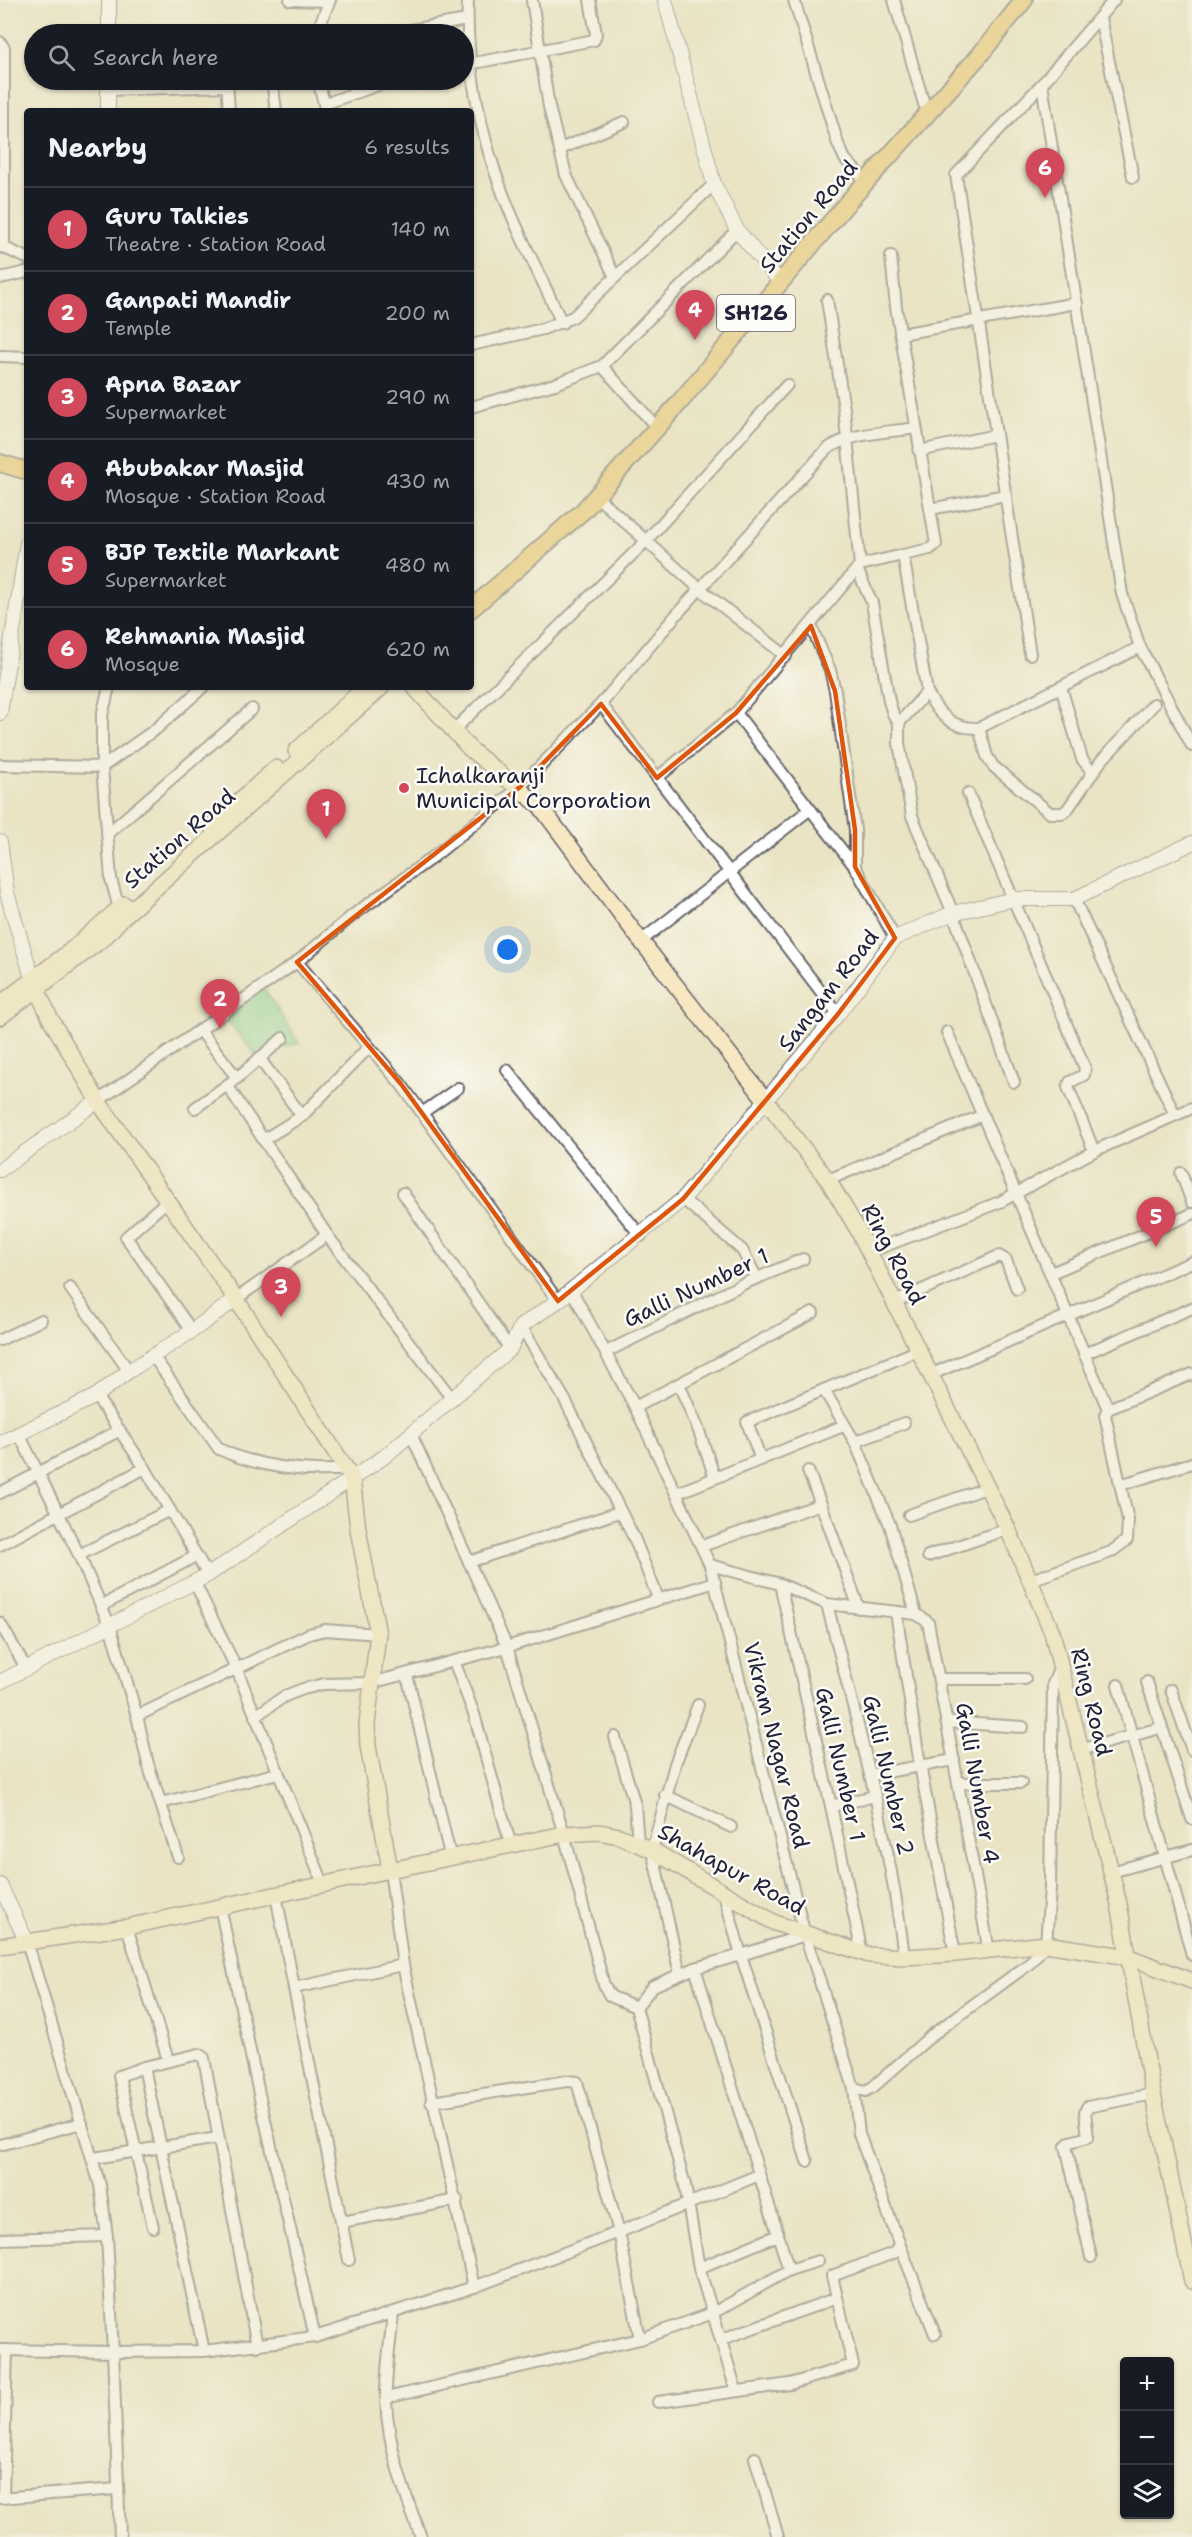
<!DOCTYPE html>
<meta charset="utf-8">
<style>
body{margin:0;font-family:"Shantell Sans",sans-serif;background:#242831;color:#f1f3f6}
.controls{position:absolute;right:18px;bottom:18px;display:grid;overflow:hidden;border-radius:6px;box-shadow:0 2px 4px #0004}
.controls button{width:54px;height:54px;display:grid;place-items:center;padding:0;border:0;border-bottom:2px solid #363941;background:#171b24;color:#f1f3f6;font:30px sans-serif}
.you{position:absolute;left:508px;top:950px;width:21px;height:21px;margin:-15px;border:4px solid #fff;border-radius:50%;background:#1a73e8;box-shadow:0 0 0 9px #1a73e833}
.badge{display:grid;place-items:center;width:39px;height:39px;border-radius:50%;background:#d1495b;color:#fff;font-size:20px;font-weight:700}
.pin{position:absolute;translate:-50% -50px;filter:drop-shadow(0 2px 3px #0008)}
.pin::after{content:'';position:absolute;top:32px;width:21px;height:18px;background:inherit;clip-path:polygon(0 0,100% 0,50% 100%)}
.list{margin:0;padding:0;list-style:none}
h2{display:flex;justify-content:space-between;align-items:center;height:78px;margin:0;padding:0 24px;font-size:26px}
h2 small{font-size:20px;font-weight:400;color:#9ea1a6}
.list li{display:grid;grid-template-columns:39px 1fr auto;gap:18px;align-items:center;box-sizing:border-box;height:84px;padding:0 24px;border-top:2px solid #363941}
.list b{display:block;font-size:22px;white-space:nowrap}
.list p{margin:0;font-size:20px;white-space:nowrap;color:#9ea1a6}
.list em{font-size:20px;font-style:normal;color:#9ea1a6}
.icon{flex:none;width:33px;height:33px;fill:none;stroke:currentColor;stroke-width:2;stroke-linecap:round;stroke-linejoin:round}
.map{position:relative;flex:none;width:1192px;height:2537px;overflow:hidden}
.search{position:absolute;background:#171b24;box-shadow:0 2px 4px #0004;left:24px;top:24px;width:450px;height:66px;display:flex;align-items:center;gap:15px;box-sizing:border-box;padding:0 21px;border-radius:33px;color:#9ea1a6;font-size:22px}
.panel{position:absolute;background:#171b24;box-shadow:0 2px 4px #0004;left:24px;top:108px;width:450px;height:582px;border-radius:6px}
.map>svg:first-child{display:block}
.green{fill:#7acf93;stroke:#4e7867;stroke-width:1.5}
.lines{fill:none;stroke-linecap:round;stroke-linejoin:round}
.minor-casing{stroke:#68666b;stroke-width:14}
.tertiary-casing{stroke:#68666b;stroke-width:16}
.secondary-casing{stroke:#68666b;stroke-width:18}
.primary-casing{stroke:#68666b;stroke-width:20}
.minor{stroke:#fff;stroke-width:10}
.tertiary{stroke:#fff;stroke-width:14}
.secondary{stroke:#f7e8c3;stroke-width:15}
.primary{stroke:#ecc669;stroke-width:16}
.marked{fill:none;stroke:#de560e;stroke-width:4.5;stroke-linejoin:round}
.poi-dot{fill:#d1495b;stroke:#fdfcf7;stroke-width:2}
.labels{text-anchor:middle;stroke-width:5;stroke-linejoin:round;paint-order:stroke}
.shield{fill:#fdfcf7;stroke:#646373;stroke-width:1.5}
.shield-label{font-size:21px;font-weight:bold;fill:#22223b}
.street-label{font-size:22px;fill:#22223b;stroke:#fdfcf7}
.poi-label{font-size:22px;fill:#22223b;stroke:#fdfcf7;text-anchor:start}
</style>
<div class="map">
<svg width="1192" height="2537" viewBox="0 0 1192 2537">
<rect width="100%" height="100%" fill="#fdfcf7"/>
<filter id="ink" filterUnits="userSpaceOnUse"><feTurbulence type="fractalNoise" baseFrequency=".0167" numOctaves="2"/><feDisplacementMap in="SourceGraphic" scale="12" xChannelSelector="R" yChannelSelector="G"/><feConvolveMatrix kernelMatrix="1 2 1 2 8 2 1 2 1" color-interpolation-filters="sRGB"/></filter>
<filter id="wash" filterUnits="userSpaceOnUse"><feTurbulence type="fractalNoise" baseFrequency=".008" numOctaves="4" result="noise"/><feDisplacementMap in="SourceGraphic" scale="24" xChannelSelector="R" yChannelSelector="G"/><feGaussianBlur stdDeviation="1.35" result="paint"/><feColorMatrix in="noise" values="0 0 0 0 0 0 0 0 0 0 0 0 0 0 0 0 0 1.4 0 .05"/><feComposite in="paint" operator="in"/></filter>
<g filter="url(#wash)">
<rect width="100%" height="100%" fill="#eae4c4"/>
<!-- green -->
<path class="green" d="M262,986L299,1043L272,1050L262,1062L221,1014Z"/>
</g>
<g filter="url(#ink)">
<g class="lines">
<defs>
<g id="minor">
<path d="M290,0L329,1"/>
<path d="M468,0C465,60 481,137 503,194C520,238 543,281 562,323"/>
<path d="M532,0L549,107L566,175L615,277"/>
<path d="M794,0L838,144L845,159L860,175"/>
<path d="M894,0L924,104"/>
<path d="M1100,18L1133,177"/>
<path d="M316,34L330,0"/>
<path d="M387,34L467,20"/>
<path d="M0,42L4,48V248"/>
<path d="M464,65L594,40L596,34L590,0"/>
<path d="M272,80L276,111"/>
<path d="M318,80L326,111"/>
<path d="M227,81L229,111"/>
<path d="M1042,84L1122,594L1140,647L1192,746"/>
<path d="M108,90L227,86"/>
<path d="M324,104L393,80"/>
<path d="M560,149L624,122"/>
<path d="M0,246L27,258"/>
<path d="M891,256L896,307L936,544L930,549L903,555L927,692L899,723V743L912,816L953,913L1014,1082"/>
<path d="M0,278L27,272"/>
<path d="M827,300L844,409L860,565L736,713L855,867L895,938"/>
<path d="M900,334L1077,303"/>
<path d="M471,345L543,329L573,317L714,184"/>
<path d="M0,356L27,357"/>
<path d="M602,366L651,421"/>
<path d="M471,407L555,384L602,366L737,230"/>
<path d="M919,451L996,435"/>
<path d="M596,496L700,589L786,656"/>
<path d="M930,509L1006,495"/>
<path d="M860,565L903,555"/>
<path d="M858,571L872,603L889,701L893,714L899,723"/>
<path d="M811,626L830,670L835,691L855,830V867"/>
<path d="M1030,654L956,175L1042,84L1114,0"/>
<path d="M1061,687L1082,759L1093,773"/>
<path d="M927,692C938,715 953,729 979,728L1140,647"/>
<path d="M601,704L838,1014"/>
<path d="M979,728L987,756L993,766L1050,813H1062L1067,810L1101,761L1154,704"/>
<path d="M453,731L645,542L787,385"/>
<path d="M0,765L102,767V716L109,687"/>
<path d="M657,778L736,713"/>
<path d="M968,793L1085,1068L1084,1075L1070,1082L1068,1087L1094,1151"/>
<path d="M107,834L252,709"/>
<path d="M1074,899L1175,1115"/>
<path d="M120,912L111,879L102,767L156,729L203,687"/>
<path d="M641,941L809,810"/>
<path d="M297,962L401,1084L558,1301"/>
<path d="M200,1030L237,1078"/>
<path d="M947,1032L1108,1409"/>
<path d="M259,1058L302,1116"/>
<path d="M507,1070L641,1236"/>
<path d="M227,1085L327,1235L453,1400"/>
<path d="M98,1101L297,962L353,915L433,857L520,787L601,704L677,614L826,450C849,432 887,433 915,428"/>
<path d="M195,1108L237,1078L283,1038"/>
<path d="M422,1113L458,1088"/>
<path d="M263,1140L302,1116L369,1047"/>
<path d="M1181,1173L1192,1202"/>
<path d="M828,1180L983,1115"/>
<path d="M403,1193L510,1349"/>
<path d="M683,1199L742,1250L757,1278"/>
<path d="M167,1201L126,1237L192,1331"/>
<path d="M869,1252L1000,1202L1094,1151L1192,1108"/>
<path d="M1051,1273L1192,1214"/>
<path d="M70,1288L129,1371"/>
<path d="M571,1289L635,1407L710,1565L805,1935L854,2088L866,2091L873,2087L932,2035L1029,1964L1046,1944L1050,1888L1053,1684L1060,1667"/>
<path d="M236,1299L327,1235"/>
<path d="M895,1302L999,1256L1006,1260L1017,1289"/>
<path d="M521,1326L565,1400L635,1540L658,1598"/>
<path d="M0,1340L41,1320"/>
<path d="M606,1352L743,1284L803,1259"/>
<path d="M1084,1354L1192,1308"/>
<path d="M153,1356L219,1449C257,1467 305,1473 347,1469"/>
<path d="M930,1375L1192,1262"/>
<path d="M824,1390L855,1442L890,1525L916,1614"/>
<path d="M96,1396L145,1468L208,1575"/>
<path d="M635,1407L813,1313"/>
<path d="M19,1434L79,1555"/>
<path d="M411,1434L469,1562L619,1512"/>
<path d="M855,1442L904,1423"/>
<path d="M761,1460L747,1422L919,1350"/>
<path d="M808,1471L821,1504"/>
<path d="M715,1478L843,1426"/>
<path d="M1120,1485L1192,1463"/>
<path d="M0,1493L120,1430"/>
<path d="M677,1493L715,1478L699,1431L679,1384"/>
<path d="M170,1510L79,1555L110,1626L137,1716L309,1634L325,1630L378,1634"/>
<path d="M909,1515L986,1488"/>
<path d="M0,1545L145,1468"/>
<path d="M702,1546L821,1504L859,1608"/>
<path d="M928,1556L1008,1529"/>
<path d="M469,1562L507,1647L715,1582"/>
<path d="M710,1565L780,1584L827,1604L916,1614L928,1622L989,1951"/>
<path d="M1031,1580L1111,1552L1127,1540L1128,1520L1105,1415L1108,1409L1192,1374"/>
<path d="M195,1583L237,1670L323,1883"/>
<path d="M780,1584L831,1806L862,1953"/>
<path d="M827,1604C856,1720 890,1837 904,1957"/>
<path d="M101,1606L196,1556"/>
<path d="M896,1612L920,1765L955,1954"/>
<path d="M0,1623L26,1668"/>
<path d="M454,1661L474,1714L511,1846"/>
<path d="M407,1675L451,1859"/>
<path d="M940,1679H1025"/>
<path d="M1147,1682L1192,1819"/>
<path d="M1118,1685L1192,1955"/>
<path d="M1171,1690L1192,1750"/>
<path d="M137,1716L148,1764L178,1857"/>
<path d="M255,1716L285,1696L303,1689L324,1684L371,1683L507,1647L564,1834L604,1985L610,1996L636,2007L653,1986L695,1968L789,2270L818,2261"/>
<path d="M946,1722L1023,1727"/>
<path d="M615,1737L635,1805L638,1843"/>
<path d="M1080,1750L1160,1728"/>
<path d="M870,1775L954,1760"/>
<path d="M958,1783H1021"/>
<path d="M665,1795L731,1827"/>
<path d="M161,1803L278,1773"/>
<path d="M831,1806L875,1796"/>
<path d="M1111,1872L1192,1850"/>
<path d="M276,1895L294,1988"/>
<path d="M220,1906L259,2094L315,2337"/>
<path d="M127,1927L168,2060"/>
<path d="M805,1935L741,1955L807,2161"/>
<path d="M695,1968L741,1955L724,1894"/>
<path d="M680,1974L652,1850L675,1764L698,1705"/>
<path d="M636,2007L685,2185L699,2268L736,2390"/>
<path d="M144,2067L119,2076L153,2227"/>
<path d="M431,2102L567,2081L577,2082L619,2232L640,2339"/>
<path d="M0,2145L82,2123"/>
<path d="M94,2158L218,2138"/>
<path d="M342,2222L457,2200"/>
<path d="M0,2239L107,2236"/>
<path d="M899,2243L935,2334"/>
<path d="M1091,2257L1066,2146L1070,2142L1088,2137L1085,2112L1087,2107L1153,2094"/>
<path d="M349,2260L294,1988L403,1965"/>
<path d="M699,2268L778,2235"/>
<path d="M474,2287L619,2232L759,2175"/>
<path d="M393,2312C391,2341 385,2371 386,2400C388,2448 404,2492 421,2537"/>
<path d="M722,2339L837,2298"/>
<path d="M0,2350L113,2352L107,2236L100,2185L27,1942"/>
<path d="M204,2351L144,2067L199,2054L204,2058L257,2346"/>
<path d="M386,2398L640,2339L713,2313L789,2270"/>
<path d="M658,2402L790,2384L853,2365L832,2276L896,2252L899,2243L859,2134L854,2088"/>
<path d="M755,2458L778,2537"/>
<path d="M0,2498L117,2489"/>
<path d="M3,2498L7,2350"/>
<path d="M120,2537L113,2352L204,2351L315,2337L474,2287L403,1965L390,1870"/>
</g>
<g id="tertiary">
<path d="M665,0L714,184L737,230L781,283"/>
<path d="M109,34V0"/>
<path d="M108,111V80"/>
<path d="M0,713L27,543"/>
<path d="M0,842L7,893L33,981"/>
<path d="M0,1170L98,1101"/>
<path d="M0,1443L96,1396L129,1371L192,1331L236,1299"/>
<path d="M0,1682L208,1575L384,1457L510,1349L521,1326L558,1301L683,1199L838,1014L895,938L953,913L1014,899H1074L1192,843"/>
<path d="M0,1885L27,1942"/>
</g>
<g id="secondary">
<path d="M414,687L470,749L540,806L641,941L828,1180L858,1230L1008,1529L1052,1632L1119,1904L1153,2094L1192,2281"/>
<path d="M296,751L365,687"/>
<path d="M211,826L276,768"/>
<path d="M0,1004L69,952L124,904"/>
<path d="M0,1017L105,937L122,918L382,687"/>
<path d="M390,1870L564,1834L599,1832L619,1836L652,1850L775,1923L869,1955L904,1957L955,1954L1046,1944L1129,1957L1192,1981"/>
<path d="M0,1946L127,1927L390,1870L368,1746L367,1724L378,1634L358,1529L352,1478L236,1299L98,1101L50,1018L33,981"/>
</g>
<g id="primary">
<path d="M0,463L27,471"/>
<path d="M471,609L583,511L679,403L848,202L979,56L1024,0"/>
</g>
</defs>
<!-- minor casing -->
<use href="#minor" class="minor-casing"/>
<!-- tertiary casing -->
<use href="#tertiary" class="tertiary-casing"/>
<!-- secondary casing -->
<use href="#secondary" class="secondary-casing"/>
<!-- primary casing -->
<use href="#primary" class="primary-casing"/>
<!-- minor -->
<use href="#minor" class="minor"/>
<!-- tertiary -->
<use href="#tertiary" class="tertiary"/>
<!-- secondary -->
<use href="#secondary" class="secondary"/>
<!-- primary -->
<use href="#primary" class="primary"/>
</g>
</g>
<!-- marked area -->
<path d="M0 0H1192V2537H0ZM811,626L835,691L855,830V867L895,938L838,1014L683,1199L558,1301L401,1084L297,962L520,787L601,704L657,778L736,713Z" fill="#eae4c4" fill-opacity=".55" fill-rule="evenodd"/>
<path class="marked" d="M811,626L835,691L855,830V867L895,938L838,1014L683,1199L558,1301L401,1084L297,962L520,787L601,704L657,778L736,713Z"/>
<!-- markers -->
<circle class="poi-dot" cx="404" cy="788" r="6"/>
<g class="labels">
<!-- shield labels -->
<rect class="shield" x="717" y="295" width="78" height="36" rx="4.5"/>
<g class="shield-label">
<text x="756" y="320">SH126</text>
</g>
<!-- street labels -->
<g class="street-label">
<text transform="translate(808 216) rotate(-50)" y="8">Station Road</text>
<text transform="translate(179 838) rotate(-41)" y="8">Station Road</text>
<text transform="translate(828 990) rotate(-52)" y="8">Sangam Road</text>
<text transform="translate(894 1254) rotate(62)" y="8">Ring Road</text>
<text transform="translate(696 1287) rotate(-25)" y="8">Galli Number 1</text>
<text transform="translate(1092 1702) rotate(76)" y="8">Ring Road</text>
<text transform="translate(777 1745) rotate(76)" y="8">Vikram Nagar Road</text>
<text transform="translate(841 1764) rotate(77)" y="8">Galli Number 1</text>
<text transform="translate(889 1775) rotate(77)" y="8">Galli Number 2</text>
<text transform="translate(978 1783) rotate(80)" y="8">Galli Number 4</text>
<text transform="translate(732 1869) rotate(29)" y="8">Shahapur Road</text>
</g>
<!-- poi labels -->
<g class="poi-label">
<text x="416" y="783">Ichalkaranji<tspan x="416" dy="25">Municipal Corporation</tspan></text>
</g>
</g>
</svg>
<div class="controls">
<button>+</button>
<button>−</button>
<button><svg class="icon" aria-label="layers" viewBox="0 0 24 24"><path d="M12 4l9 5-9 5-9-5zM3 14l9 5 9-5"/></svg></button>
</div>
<div class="you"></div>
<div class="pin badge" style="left:326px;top:839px">1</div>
<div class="pin badge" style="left:220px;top:1029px">2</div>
<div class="pin badge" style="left:281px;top:1317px">3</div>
<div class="pin badge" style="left:695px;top:340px">4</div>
<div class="pin badge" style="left:1156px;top:1247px">5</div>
<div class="pin badge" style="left:1045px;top:198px">6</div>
<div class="search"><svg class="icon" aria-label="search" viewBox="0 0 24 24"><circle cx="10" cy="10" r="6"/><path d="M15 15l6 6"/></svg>Search here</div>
<section class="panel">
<h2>Nearby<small>6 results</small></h2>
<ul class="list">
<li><span class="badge">1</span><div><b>Guru Talkies</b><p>Theatre · Station Road</p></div><em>140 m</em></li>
<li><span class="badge">2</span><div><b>Ganpati Mandir</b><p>Temple</p></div><em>200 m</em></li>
<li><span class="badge">3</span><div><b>Apna Bazar</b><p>Supermarket</p></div><em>290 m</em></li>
<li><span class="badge">4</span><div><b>Abubakar Masjid</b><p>Mosque · Station Road</p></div><em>430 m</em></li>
<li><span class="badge">5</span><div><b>BJP Textile Markant</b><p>Supermarket</p></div><em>480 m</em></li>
<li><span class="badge">6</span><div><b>Rehmania Masjid</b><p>Mosque</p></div><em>620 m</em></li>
</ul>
</section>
</div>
